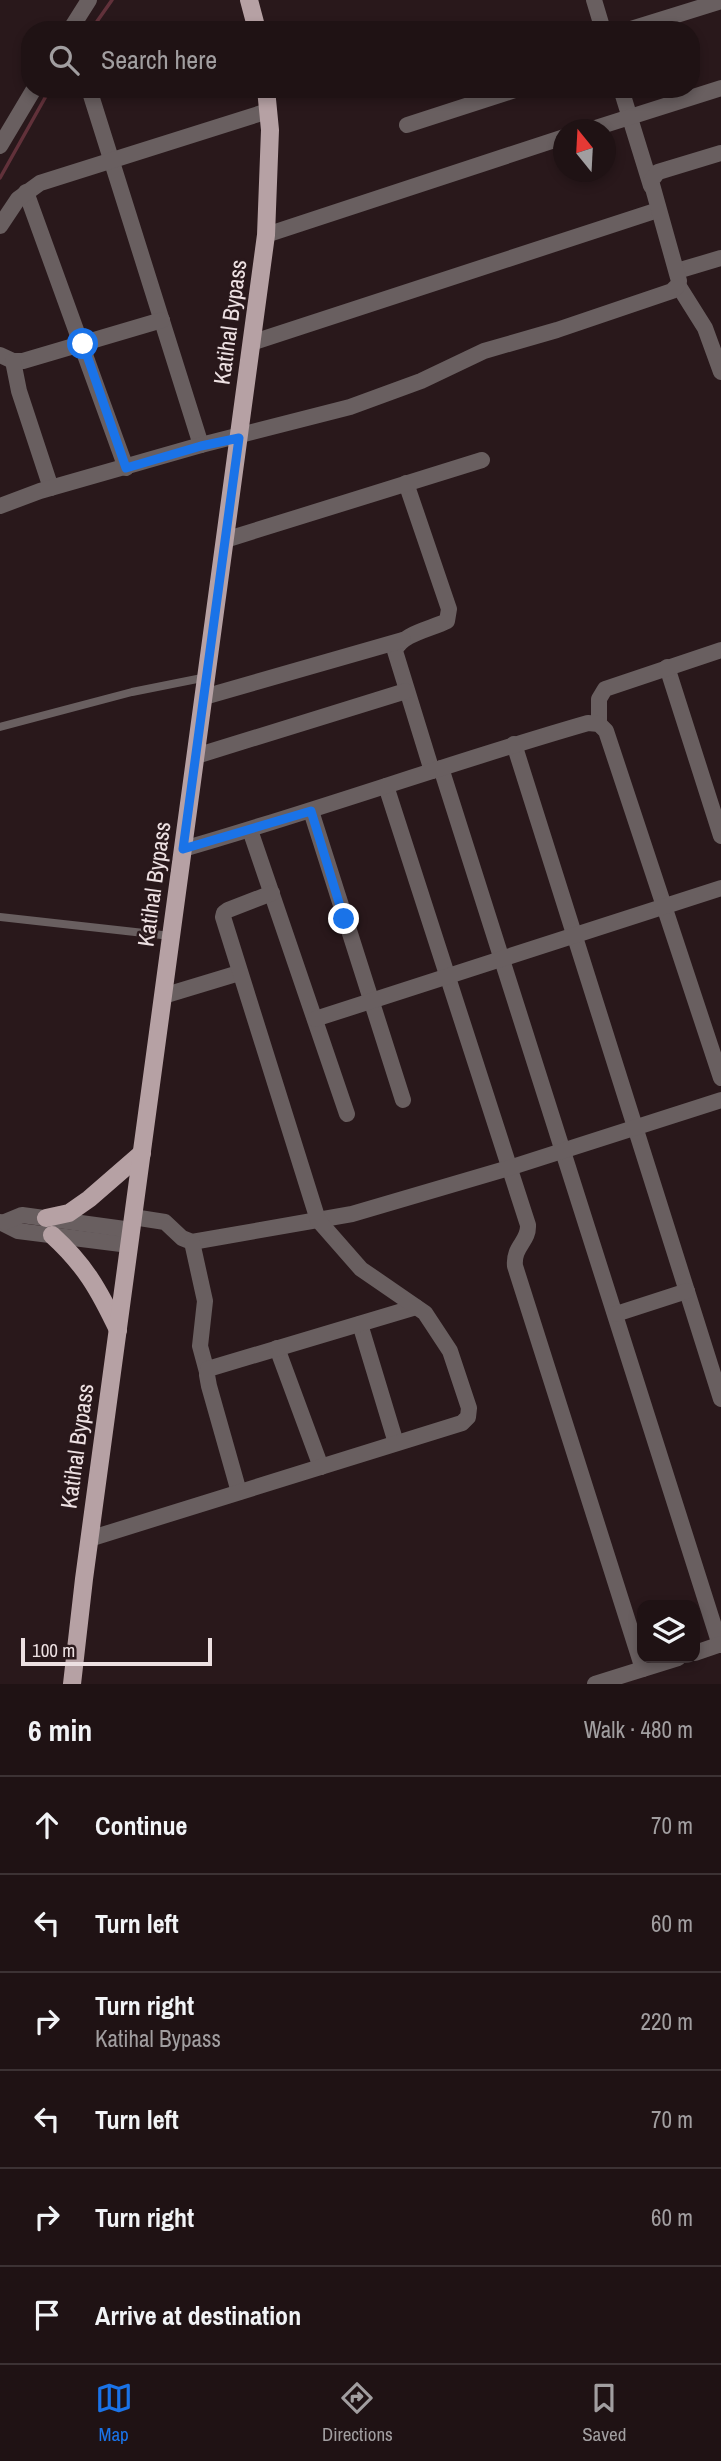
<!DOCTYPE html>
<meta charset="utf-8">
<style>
body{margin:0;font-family:"Archivo Narrow",sans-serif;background:#271b1d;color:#f1f3f6}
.controls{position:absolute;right:21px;bottom:21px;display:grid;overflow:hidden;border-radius:14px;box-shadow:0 4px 10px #0003}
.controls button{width:63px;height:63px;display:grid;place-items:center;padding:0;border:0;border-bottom:2px solid #3c3234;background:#1f1214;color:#f1f3f6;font:35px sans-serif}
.compass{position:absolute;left:553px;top:119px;width:63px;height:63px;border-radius:50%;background:#1f1214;box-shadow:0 4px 10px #0003;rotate:342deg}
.scale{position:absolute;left:21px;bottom:18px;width:191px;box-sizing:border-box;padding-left:7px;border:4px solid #ede0e2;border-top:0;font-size:19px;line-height:24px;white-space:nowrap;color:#ede0e2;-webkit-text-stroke:5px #29181b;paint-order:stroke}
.stop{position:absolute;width:21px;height:21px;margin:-16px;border:5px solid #1a73e8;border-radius:50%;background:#fff}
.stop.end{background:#1a73e8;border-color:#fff;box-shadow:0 2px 7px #0008}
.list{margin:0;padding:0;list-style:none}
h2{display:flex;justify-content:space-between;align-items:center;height:91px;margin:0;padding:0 28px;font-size:30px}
h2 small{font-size:23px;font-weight:400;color:#a19ea0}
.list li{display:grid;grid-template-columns:46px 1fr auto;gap:21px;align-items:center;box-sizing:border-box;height:98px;padding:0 28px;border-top:2px solid #3c3234}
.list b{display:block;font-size:26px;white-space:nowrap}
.list p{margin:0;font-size:23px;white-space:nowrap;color:#a19ea0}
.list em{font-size:23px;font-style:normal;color:#a19ea0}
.icon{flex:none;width:38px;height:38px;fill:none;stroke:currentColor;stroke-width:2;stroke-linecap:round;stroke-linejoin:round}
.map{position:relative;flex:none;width:721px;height:1684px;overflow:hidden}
.search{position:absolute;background:#1f1214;box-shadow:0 4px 10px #0003;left:21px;right:21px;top:21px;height:77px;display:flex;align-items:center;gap:18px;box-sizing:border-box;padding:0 24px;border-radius:28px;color:#a19ea0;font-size:26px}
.sheet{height:679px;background:#1f1214}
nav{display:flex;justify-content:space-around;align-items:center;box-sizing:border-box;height:98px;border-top:2px solid #3c3234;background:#1f1214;font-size:19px;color:#a19ea0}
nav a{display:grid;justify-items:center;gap:4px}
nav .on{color:#1a73e8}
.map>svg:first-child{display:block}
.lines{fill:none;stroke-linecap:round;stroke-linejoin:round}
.stream{stroke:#61313a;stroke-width:3.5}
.service{stroke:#695f60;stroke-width:8}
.minor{stroke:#695f60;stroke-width:16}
.primary{stroke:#b6a1a4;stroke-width:18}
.route{stroke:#1a73e8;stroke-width:9}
.labels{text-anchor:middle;stroke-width:5;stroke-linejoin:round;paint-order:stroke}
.street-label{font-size:23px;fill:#ede0e2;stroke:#29181b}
</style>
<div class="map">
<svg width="721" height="1684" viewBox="0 0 721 1684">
<rect width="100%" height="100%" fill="#29181b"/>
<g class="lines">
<!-- stream -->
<g class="stream">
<path d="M91,30L112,0"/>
<path d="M0,178L50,89"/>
</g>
<!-- service -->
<g class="service">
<path d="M0,727L132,692L207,677"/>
<path d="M0,917L171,936"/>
</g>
<!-- minor -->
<g class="minor">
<path d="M594,0L603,30"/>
<path d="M70,30L89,0"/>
<path d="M628,30L721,1"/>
<path d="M89,89L201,445"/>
<path d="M621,89L651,186"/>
<path d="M407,125L518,89"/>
<path d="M589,130L721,88"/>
<path d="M0,146L34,89"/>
<path d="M26,192L126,468"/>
<path d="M0,226L18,199L40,183L268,111"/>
<path d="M266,235L564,137"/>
<path d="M677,271L721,258"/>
<path d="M678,285L705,328L721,372"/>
<path d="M251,343L658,210"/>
<path d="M0,355L13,361H23L162,320"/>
<path d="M13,361L19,391L51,488"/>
<path d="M406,483L449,609L447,621C431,629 401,634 395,651L432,771"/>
<path d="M0,506L40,491L201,445L350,407L421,381L484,351L557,330L672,291L678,285L679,281L651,181L658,172L721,153"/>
<path d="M225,540L482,460"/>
<path d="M667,667L721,836"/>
<path d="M204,697L403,640"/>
<path d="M599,724V699L605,689L721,650"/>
<path d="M514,744L721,1399"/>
<path d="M196,756L406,691"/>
<path d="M441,768L720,1645"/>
<path d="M386,786L528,1225C529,1242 513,1246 515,1266L643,1669"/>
<path d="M311,811L403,1100"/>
<path d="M250,830L347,1114"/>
<path d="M183,849C319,810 452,762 588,723L599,724L606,731L721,1078"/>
<path d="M163,996L239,973"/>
<path d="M315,1019L721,888"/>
<path d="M133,1217L165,1222L182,1238L192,1242L352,1214L509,1168L721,1100"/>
<path d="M0,1222L18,1231L129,1245"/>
<path d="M5,1222L22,1215L132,1230"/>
<path d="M192,1242L205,1301L200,1346L207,1372"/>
<path d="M616,1314L687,1291"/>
<path d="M360,1324L396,1443"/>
<path d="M277,1348L321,1467"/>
<path d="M239,1492L209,1386L207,1375L208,1369L416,1307"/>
<path d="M89,1539L462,1423L468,1417L469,1408L450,1351L425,1313L361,1269L318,1220L223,917L224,913L228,910L272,893"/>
<path d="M695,1653L721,1644"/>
<path d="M595,1684L678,1658"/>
</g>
<!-- primary -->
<g class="primary">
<path d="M249,0L257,30"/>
<path d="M46,1218L69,1213L89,1199L142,1153"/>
<path d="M52,1235C85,1265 99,1290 118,1330"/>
<path d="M72,1684L84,1579L266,235L270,130L266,89"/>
</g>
</g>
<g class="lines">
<!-- route -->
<path class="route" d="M83,344L126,468L201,446L239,438L183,849L311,811L344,919"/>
</g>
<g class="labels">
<!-- street labels -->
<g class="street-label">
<text transform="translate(230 322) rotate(-82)" y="8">Katihal Bypass</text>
<text transform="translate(154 884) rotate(-82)" y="8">Katihal Bypass</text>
<text transform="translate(77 1446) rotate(-82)" y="8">Katihal Bypass</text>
</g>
</g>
</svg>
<div class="controls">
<button><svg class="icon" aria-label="layers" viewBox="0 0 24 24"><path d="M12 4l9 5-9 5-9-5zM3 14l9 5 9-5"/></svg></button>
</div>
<svg class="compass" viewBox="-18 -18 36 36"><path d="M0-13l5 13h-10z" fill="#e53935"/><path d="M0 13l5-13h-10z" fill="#a19ea0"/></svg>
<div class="scale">100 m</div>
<div class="stop" style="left:83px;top:344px"></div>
<div class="stop end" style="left:344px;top:919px"></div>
<div class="search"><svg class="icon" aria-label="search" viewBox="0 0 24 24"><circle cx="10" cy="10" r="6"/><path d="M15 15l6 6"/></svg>Search here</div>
</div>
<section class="sheet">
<h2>6 min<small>Walk · 480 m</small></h2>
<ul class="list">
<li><svg class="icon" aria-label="ahead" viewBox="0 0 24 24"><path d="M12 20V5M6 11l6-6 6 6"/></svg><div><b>Continue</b></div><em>70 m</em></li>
<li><svg class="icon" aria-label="left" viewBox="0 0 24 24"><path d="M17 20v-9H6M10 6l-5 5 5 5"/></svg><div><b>Turn left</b></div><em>60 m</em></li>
<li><svg class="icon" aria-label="right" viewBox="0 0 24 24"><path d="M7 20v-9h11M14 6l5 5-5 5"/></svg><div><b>Turn right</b><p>Katihal Bypass</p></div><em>220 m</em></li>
<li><svg class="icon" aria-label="left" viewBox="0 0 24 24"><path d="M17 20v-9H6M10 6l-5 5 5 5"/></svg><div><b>Turn left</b></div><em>70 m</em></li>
<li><svg class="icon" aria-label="right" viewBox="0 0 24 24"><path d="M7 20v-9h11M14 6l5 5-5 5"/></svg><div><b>Turn right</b></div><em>60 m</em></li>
<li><svg class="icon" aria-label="arrive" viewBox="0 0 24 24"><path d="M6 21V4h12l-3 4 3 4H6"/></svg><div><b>Arrive at destination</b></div></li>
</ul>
</section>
<nav>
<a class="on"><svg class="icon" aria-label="map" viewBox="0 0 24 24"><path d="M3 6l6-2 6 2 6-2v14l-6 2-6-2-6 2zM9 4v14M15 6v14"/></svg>Map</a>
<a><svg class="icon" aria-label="directions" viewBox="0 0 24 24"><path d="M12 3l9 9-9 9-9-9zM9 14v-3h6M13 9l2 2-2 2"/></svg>Directions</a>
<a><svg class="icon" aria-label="saved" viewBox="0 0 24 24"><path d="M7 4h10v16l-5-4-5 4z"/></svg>Saved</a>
</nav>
